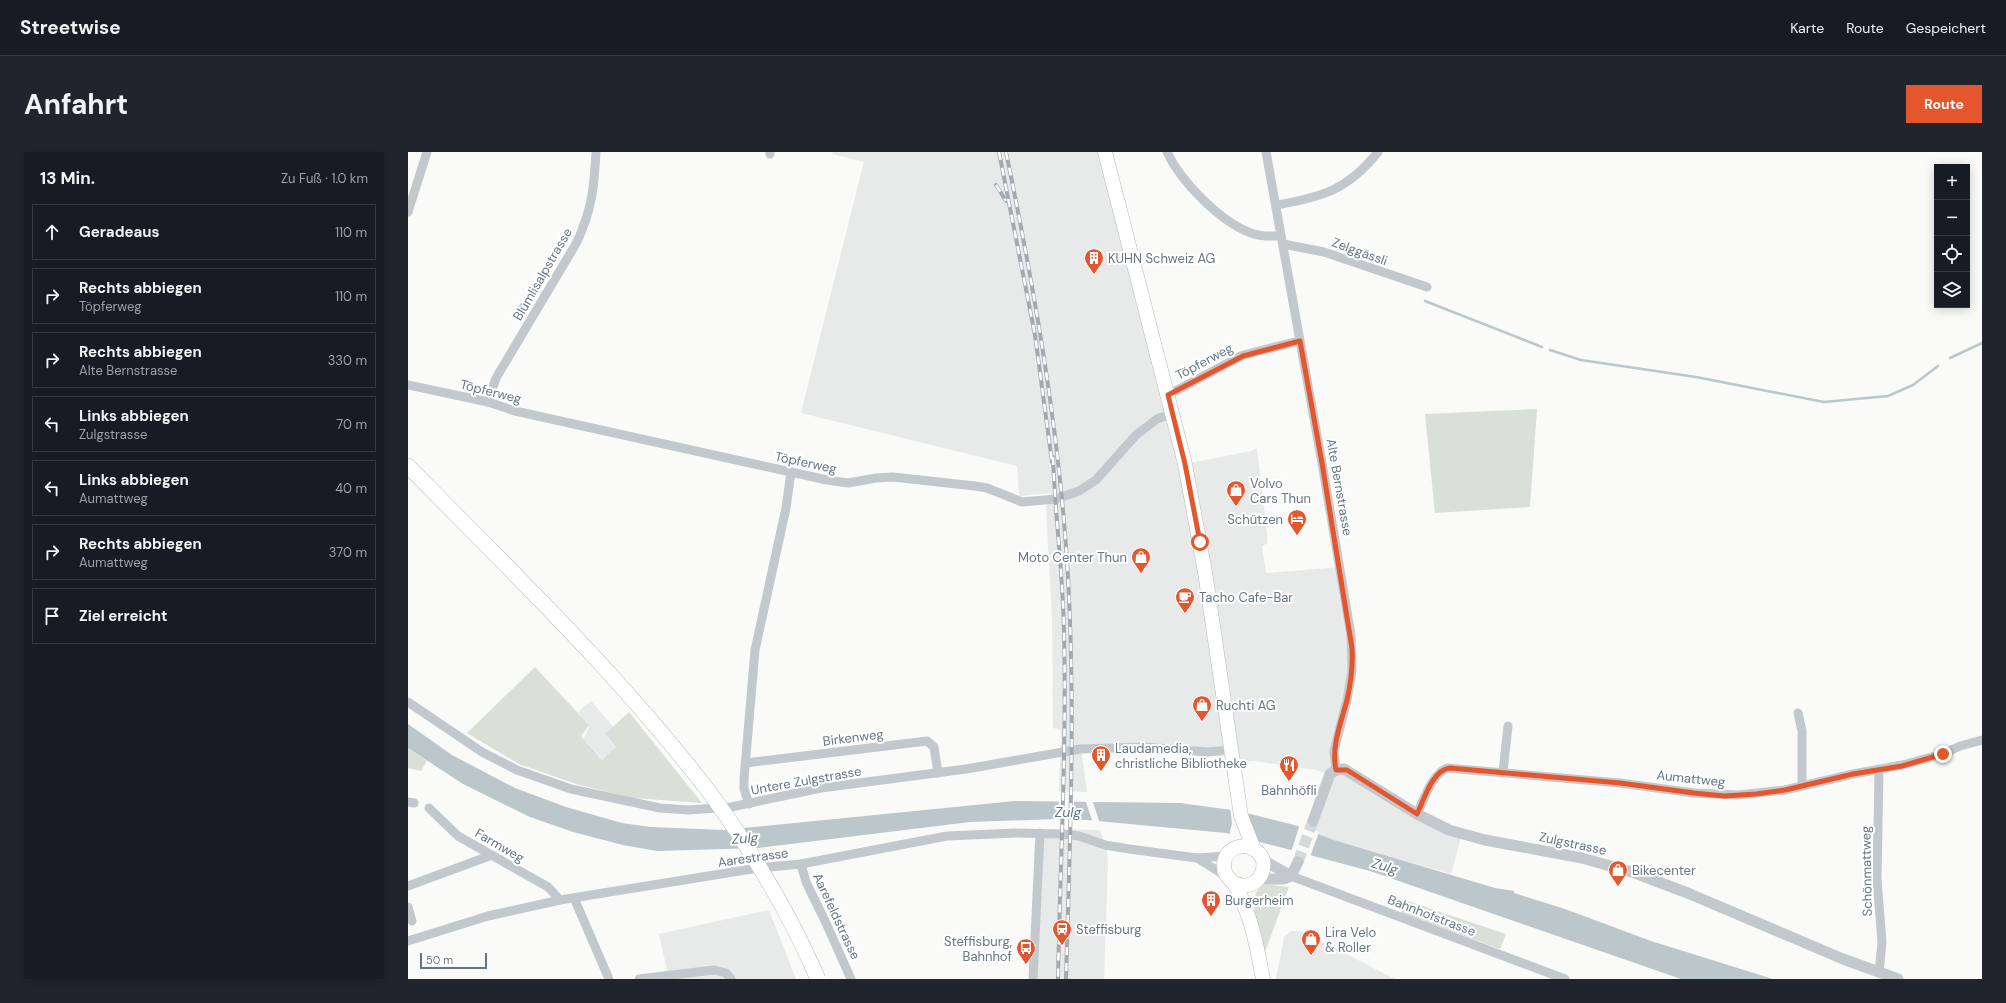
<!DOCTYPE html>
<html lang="de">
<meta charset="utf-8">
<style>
body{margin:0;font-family:"DM Sans",sans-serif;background:#20242c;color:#f1f3f6}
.controls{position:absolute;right:12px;top:12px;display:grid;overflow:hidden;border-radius:0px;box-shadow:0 2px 10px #0003}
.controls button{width:36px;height:36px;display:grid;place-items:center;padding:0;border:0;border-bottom:1px solid #363941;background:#171b24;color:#f1f3f6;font:20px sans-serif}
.scale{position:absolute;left:12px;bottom:10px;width:67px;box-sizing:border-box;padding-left:4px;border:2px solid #657683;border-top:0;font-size:11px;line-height:14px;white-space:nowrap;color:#657683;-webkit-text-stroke:3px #fff;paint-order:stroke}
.stop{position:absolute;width:12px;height:12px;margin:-9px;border:3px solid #e4572e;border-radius:50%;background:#fff}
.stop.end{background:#e4572e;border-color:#fff;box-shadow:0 1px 4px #0008}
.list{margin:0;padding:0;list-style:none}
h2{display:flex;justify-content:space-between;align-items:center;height:52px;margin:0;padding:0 16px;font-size:17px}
h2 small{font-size:13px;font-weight:400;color:#9ea1a6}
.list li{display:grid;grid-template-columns:26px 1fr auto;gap:12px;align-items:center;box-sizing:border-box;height:56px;margin:0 8px 8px;padding:0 8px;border:1px solid #363941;border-radius:0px}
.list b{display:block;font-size:15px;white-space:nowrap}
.list p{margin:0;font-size:13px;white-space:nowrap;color:#9ea1a6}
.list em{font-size:13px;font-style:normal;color:#9ea1a6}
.icon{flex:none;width:22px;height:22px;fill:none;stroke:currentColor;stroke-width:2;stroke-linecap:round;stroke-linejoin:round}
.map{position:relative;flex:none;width:1574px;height:827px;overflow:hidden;border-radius:0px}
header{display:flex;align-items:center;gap:24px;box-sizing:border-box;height:56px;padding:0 20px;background:#171b24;border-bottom:1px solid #363941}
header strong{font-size:19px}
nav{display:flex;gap:22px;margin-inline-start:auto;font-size:14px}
.intro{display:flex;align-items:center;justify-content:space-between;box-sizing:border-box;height:96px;padding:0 24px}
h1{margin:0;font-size:28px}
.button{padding:10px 18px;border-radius:0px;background:#e4572e;color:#fff;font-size:14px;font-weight:700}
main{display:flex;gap:24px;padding:0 24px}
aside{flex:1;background:#171b24;border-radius:0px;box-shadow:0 2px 10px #0003}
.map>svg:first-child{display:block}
.built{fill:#e8e9e9}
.green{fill:#dadfd7}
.water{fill:#bbc7cb}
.pier{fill:#fafaf8}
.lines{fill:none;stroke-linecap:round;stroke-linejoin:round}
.stream{stroke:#bbc7cb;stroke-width:2.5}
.tertiary-tunnel{stroke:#d5d9db;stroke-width:11;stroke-dasharray:11 5.5;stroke-linecap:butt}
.primary-casing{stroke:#b5babe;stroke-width:15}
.trunk-casing{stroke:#b4b9bd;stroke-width:16}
.minor{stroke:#c3c8cc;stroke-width:9}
.tertiary{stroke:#c3c8cc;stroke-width:11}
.primary{stroke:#fff;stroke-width:14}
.trunk{stroke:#fff;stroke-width:15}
.rail-casing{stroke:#a2aab0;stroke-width:4}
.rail{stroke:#fff;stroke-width:2.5;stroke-dasharray:8;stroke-linecap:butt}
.trunk-bridge-casing{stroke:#b4b9bd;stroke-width:16;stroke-linecap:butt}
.trunk-bridge{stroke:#fff;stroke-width:15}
.route{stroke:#e4572e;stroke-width:5}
.labels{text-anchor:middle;stroke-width:4;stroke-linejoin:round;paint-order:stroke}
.street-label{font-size:13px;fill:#657683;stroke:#fff}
.poi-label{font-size:13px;fill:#657683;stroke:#fff;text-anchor:start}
.water-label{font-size:14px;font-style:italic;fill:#60757c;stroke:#fff}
</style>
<header>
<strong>Streetwise</strong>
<nav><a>Karte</a><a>Route</a><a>Gespeichert</a></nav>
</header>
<div class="intro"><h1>Anfahrt</h1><a class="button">Route</a></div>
<main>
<aside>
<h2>13 Min.<small>Zu Fuß · 1.0 km</small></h2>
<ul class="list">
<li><svg class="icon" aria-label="ahead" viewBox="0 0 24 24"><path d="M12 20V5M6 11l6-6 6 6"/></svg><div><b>Geradeaus</b></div><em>110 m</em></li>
<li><svg class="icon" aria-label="right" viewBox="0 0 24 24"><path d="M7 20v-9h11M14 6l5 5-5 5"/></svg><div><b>Rechts abbiegen</b><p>Töpferweg</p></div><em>110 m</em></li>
<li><svg class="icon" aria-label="right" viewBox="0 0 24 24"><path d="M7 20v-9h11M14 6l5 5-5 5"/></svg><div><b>Rechts abbiegen</b><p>Alte Bernstrasse</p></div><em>330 m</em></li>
<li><svg class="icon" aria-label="left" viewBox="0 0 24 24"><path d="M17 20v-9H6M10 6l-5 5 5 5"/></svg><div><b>Links abbiegen</b><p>Zulgstrasse</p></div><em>70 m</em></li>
<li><svg class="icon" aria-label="left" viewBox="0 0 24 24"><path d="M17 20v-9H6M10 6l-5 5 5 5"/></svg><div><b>Links abbiegen</b><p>Aumattweg</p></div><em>40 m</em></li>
<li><svg class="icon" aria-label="right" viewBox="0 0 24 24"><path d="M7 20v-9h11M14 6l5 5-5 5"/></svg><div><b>Rechts abbiegen</b><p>Aumattweg</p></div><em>370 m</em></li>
<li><svg class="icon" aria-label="arrive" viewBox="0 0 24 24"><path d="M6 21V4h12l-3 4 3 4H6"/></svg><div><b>Ziel erreicht</b></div></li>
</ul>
</aside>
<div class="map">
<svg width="1574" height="827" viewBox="0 0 1574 827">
<rect width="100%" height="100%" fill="#fafaf8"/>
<!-- built -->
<g class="built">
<path d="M425,0H697L777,312L843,299L849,296L860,391L854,394L858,421L932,415L944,496L926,595L928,617L1054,682L1043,722L926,688L902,678L922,622L908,618L847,609L825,611L823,598L673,597L679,640L651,639L653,578L645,576L644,466L638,355L643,341L611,344L609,314L393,261L456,10L424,2Z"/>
<path d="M183,549L208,578L199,586L208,596L195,608L176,587L181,574L170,560Z"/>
<path d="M650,677L692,678L699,698L700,711L696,827H624L627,688Z"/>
<path d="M361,758L388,827H261L251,782Z"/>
<path d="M883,779H893L987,827H868L876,785Z"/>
</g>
<!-- green -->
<g class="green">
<path d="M1129,257L1122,355L1027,361L1017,262Z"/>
<path d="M127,515L181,573L173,584L194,608L208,595L197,582L221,560L294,651L225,646L168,632L111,612L59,581Z"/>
<path d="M0,596L19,609L13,619L0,616Z"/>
<path d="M857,732L881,735L857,800C852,781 835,742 857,732Z"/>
<path d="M997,748L1098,782L1092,797L993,761Z"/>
</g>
<!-- water -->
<path class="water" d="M0,572L44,603L107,636L158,655L214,671L243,675L315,678L607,649L772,651L831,659L890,674L926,688L1087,736L1106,739V741L1157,757L1243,789L1365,827H1273L962,719L818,681L678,668L648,667L562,670L350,696L249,699L215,693L165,680L122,665L55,632L0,596Z"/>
<!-- pier -->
<g class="pier">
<path d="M651,646L666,647V670L650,669Z"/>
<path d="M677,647H684L692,672L685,671Z"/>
<path d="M822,655L840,659L842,670L850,691L821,684L824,671Z"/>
<path d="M892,672L911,680L902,705L883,700Z"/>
</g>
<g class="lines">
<!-- stream -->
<g class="stream">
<path d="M1017,149L1134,195"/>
<path d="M1142,198L1173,208L1288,225L1416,250L1480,244L1505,233L1530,214"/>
<path d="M1542,206L1574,191"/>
</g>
<!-- tertiary-tunnel -->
<path class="tertiary-tunnel" d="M890,710L905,669"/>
<defs>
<g id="primary">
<path d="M697,0L777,312L797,420L833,664L846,697"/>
<path d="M826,731C843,739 858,726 855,708C847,687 815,691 816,715C816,724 823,727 827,733C832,741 836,752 839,761C847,780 851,807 855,827"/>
</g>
<path id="trunk" d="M0,314C105,421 214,525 305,645"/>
</defs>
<!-- primary casing -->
<use href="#primary" class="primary-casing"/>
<!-- trunk casing -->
<use href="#trunk" class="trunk-casing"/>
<!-- minor -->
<g class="minor">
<path d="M759,0C773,30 814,72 846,82C855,85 864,84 873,84"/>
<path d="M858,0L914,311L943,483L944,519L939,548L926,599L928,618"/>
<path d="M362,2V0"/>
<path d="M869,53C914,45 940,38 970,0"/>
<path d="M0,60L19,0"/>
<path d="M875,92L916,100L1019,135"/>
<path d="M0,233L80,250L107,259L419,328L440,331L468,326L485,325L567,334L579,336L614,350L648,347L671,339L688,328L728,283L749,267L765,261"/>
<path d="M760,243L835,203L891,189"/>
<path d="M80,250L88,226L169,90C184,57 186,36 188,0"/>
<path d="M0,550L74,600L109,618L163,637L252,656L281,658L323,655L413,636L558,617L672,597L736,595L800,600L823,598"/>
<path d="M1390,561L1394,579V634"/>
<path d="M338,611L519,589L526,595L530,621"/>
<path d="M1095,620L1100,574"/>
<path d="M0,650L6,651"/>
<path d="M341,652L336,637V627L347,498L378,356L383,320"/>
<path d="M21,656L50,684L140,735L152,748"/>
<path d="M1009,662C1016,648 1023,623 1039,616L1212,631L1286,641L1330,643L1377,638L1445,622L1494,613L1535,602L1552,594L1574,588"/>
<path d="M789,706L818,724"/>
<path d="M393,712L398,730L418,771L443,827"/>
<path d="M883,724L1157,827"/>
<path d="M0,734L84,703"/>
<path d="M166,746L201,827"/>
<path d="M0,755L4,769"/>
<path d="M0,789L80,764L152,748L350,716L393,712L539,684L608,681L654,682L671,684L697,693L721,697L789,706L819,704"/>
<path d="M1471,821L1474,790L1469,727L1471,618"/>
<path d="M231,827L306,818L318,821L323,827"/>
<path d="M625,827L632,681"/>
</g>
<!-- tertiary -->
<g class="tertiary">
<path d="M905,669L922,622L928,618L936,617L1009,662L1041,678L1077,688L1174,706L1227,721L1282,742L1435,807L1490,827"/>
<path d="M855,708L883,724"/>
<path d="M851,727H876L883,724L890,710"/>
</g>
<!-- primary -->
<use href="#primary" class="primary"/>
<!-- trunk -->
<use href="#trunk" class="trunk"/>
<defs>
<g id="rail">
<path d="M591,0L627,183L644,310"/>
<path d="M598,0C626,136 650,271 659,409C668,548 662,688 658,827"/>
<path d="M588,33L598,49"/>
<path d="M645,305C647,363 655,421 656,480C659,595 652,711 650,827"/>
</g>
</defs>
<!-- rail casing -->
<use href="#rail" class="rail-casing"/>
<!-- rail -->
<use href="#rail" class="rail"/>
<defs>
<path id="trunk-bridge" d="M305,645C346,702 382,762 410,827"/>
</defs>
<!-- trunk-bridge casing -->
<use href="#trunk-bridge" class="trunk-bridge-casing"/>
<!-- trunk-bridge -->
<use href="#trunk-bridge" class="trunk-bridge"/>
</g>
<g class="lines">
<!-- route -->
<path class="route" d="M792,390L777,312L760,243L835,204L892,189L914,311L944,496C945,514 943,531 939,548C933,571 923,594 928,618H939L1009,662C1016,648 1024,618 1042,616L1212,631L1286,641L1316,644L1348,642L1377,638L1445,622L1494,614L1535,602"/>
</g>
<!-- icons -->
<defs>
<symbol id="building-pin" viewBox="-11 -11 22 30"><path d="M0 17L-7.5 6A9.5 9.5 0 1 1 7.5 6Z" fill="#e4572e" stroke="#fff"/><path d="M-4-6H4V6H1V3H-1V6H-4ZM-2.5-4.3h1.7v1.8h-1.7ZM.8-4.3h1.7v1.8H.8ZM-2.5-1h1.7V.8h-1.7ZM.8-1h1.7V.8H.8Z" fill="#fff"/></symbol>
<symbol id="shop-pin" viewBox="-11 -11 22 30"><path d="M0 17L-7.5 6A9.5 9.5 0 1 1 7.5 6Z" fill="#e4572e" stroke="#fff"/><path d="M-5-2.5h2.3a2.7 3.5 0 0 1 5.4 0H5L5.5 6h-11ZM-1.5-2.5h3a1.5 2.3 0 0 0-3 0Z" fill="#fff"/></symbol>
<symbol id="hotel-pin" viewBox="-11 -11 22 30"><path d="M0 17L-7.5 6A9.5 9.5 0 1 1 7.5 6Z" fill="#e4572e" stroke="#fff"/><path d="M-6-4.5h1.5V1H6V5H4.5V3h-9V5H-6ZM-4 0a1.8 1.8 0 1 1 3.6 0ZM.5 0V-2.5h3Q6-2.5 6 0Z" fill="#fff"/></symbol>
<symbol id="cafe-pin" viewBox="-11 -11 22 30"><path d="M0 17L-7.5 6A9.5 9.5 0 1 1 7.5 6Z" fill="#e4572e" stroke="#fff"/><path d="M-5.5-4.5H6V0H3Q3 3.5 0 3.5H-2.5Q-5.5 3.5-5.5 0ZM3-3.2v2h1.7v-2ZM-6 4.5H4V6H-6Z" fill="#fff"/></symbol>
<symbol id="restaurant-pin" viewBox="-11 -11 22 30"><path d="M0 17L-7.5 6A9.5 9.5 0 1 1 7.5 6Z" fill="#e4572e" stroke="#fff"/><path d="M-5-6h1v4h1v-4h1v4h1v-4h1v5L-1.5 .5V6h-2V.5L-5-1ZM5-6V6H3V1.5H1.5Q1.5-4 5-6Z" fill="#fff"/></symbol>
<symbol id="station-pin" viewBox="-11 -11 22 30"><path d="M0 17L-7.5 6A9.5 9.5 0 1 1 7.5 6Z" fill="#e4572e" stroke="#fff"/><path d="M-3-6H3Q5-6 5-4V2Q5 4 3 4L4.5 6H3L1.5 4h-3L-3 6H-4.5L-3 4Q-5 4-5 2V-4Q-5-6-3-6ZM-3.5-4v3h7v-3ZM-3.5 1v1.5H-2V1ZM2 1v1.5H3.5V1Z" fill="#fff"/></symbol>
<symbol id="bus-pin" viewBox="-11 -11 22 30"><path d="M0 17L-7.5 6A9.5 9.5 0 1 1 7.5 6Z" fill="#e4572e" stroke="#fff"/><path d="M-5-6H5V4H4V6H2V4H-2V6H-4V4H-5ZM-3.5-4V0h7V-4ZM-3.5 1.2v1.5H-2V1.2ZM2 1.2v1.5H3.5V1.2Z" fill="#fff"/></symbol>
</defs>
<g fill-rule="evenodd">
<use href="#building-pin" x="675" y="95" width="22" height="30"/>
<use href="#shop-pin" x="817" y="327" width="22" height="30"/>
<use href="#hotel-pin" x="878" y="356" width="22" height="30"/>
<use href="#shop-pin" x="722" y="394" width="22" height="30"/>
<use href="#cafe-pin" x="766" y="434" width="22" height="30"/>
<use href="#shop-pin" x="783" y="542" width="22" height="30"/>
<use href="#building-pin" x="682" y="592" width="22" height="30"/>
<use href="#restaurant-pin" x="870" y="602" width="22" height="30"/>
<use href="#shop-pin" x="1199" y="707" width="22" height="30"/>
<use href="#building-pin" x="792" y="737" width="22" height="30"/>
<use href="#station-pin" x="643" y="766" width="22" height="30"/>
<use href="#shop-pin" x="892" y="776" width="22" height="30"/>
<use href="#bus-pin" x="607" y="785" width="22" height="30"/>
</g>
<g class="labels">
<!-- street labels -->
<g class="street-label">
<text transform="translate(952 99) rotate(20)" y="5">Zelggässli</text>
<text transform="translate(134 122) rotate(-60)" y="5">Blümlisalpstrasse</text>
<text transform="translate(796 209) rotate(-28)" y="5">Töpferweg</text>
<text transform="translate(83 239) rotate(14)" y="5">Töpferweg</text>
<text transform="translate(398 310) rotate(12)" y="5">Töpferweg</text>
<text transform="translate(932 335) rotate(80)" y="5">Alte Bernstrasse</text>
<text transform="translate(445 585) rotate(-7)" y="5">Birkenweg</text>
<text transform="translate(1283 626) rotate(6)" y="5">Aumattweg</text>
<text transform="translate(398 628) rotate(-10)" y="5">Untere Zulgstrasse</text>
<text transform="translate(1165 691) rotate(12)" y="5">Zulgstrasse</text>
<text transform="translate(92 693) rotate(30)" y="5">Farmweg</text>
<text transform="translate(345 705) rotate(-8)" y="5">Aarestrasse</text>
<text transform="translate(1458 719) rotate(-91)" y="5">Schönmattweg</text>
<text transform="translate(1024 763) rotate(21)" y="5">Bahnhofstrasse</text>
<text transform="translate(429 764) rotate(65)" y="5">Aarefeldstrasse</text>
</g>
<!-- poi labels -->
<g class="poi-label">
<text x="700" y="111">KUHN Schweiz AG</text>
<text x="842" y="336">Volvo<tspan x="842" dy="15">Cars Thun</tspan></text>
<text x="875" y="372" text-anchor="end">Schützen</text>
<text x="719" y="410" text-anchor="end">Moto Center Thun</text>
<text x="791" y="450">Tacho Cafe-Bar</text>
<text x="808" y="558">Ruchti AG</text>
<text x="707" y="601">Laudamedia,<tspan x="707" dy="15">christliche Bibliotheke</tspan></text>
<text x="881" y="643" text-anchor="middle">Bahnhöfli</text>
<text x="1224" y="723">Bikecenter</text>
<text x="817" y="753">Burgerheim</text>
<text x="668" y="782">Steffisburg</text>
<text x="917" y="785">Lira Velo<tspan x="917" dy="15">&amp; Roller</tspan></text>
<text x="604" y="794" text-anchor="end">Steffisburg,<tspan x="604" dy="15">Bahnhof</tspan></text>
</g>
<!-- water labels -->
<g class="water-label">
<text x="660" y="665">Zulg</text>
<text transform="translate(337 686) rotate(-3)" y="5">Zulg</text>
<text transform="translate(977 714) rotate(17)" y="5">Zulg</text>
</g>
</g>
</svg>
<div class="controls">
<button>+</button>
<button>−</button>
<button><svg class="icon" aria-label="locate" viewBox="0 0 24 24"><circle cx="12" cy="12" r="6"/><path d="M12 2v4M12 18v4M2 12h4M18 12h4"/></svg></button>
<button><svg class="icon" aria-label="layers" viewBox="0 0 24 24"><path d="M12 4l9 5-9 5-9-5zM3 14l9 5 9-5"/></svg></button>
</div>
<div class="scale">50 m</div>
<div class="stop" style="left:792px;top:390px"></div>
<div class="stop end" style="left:1535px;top:602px"></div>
</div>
</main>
